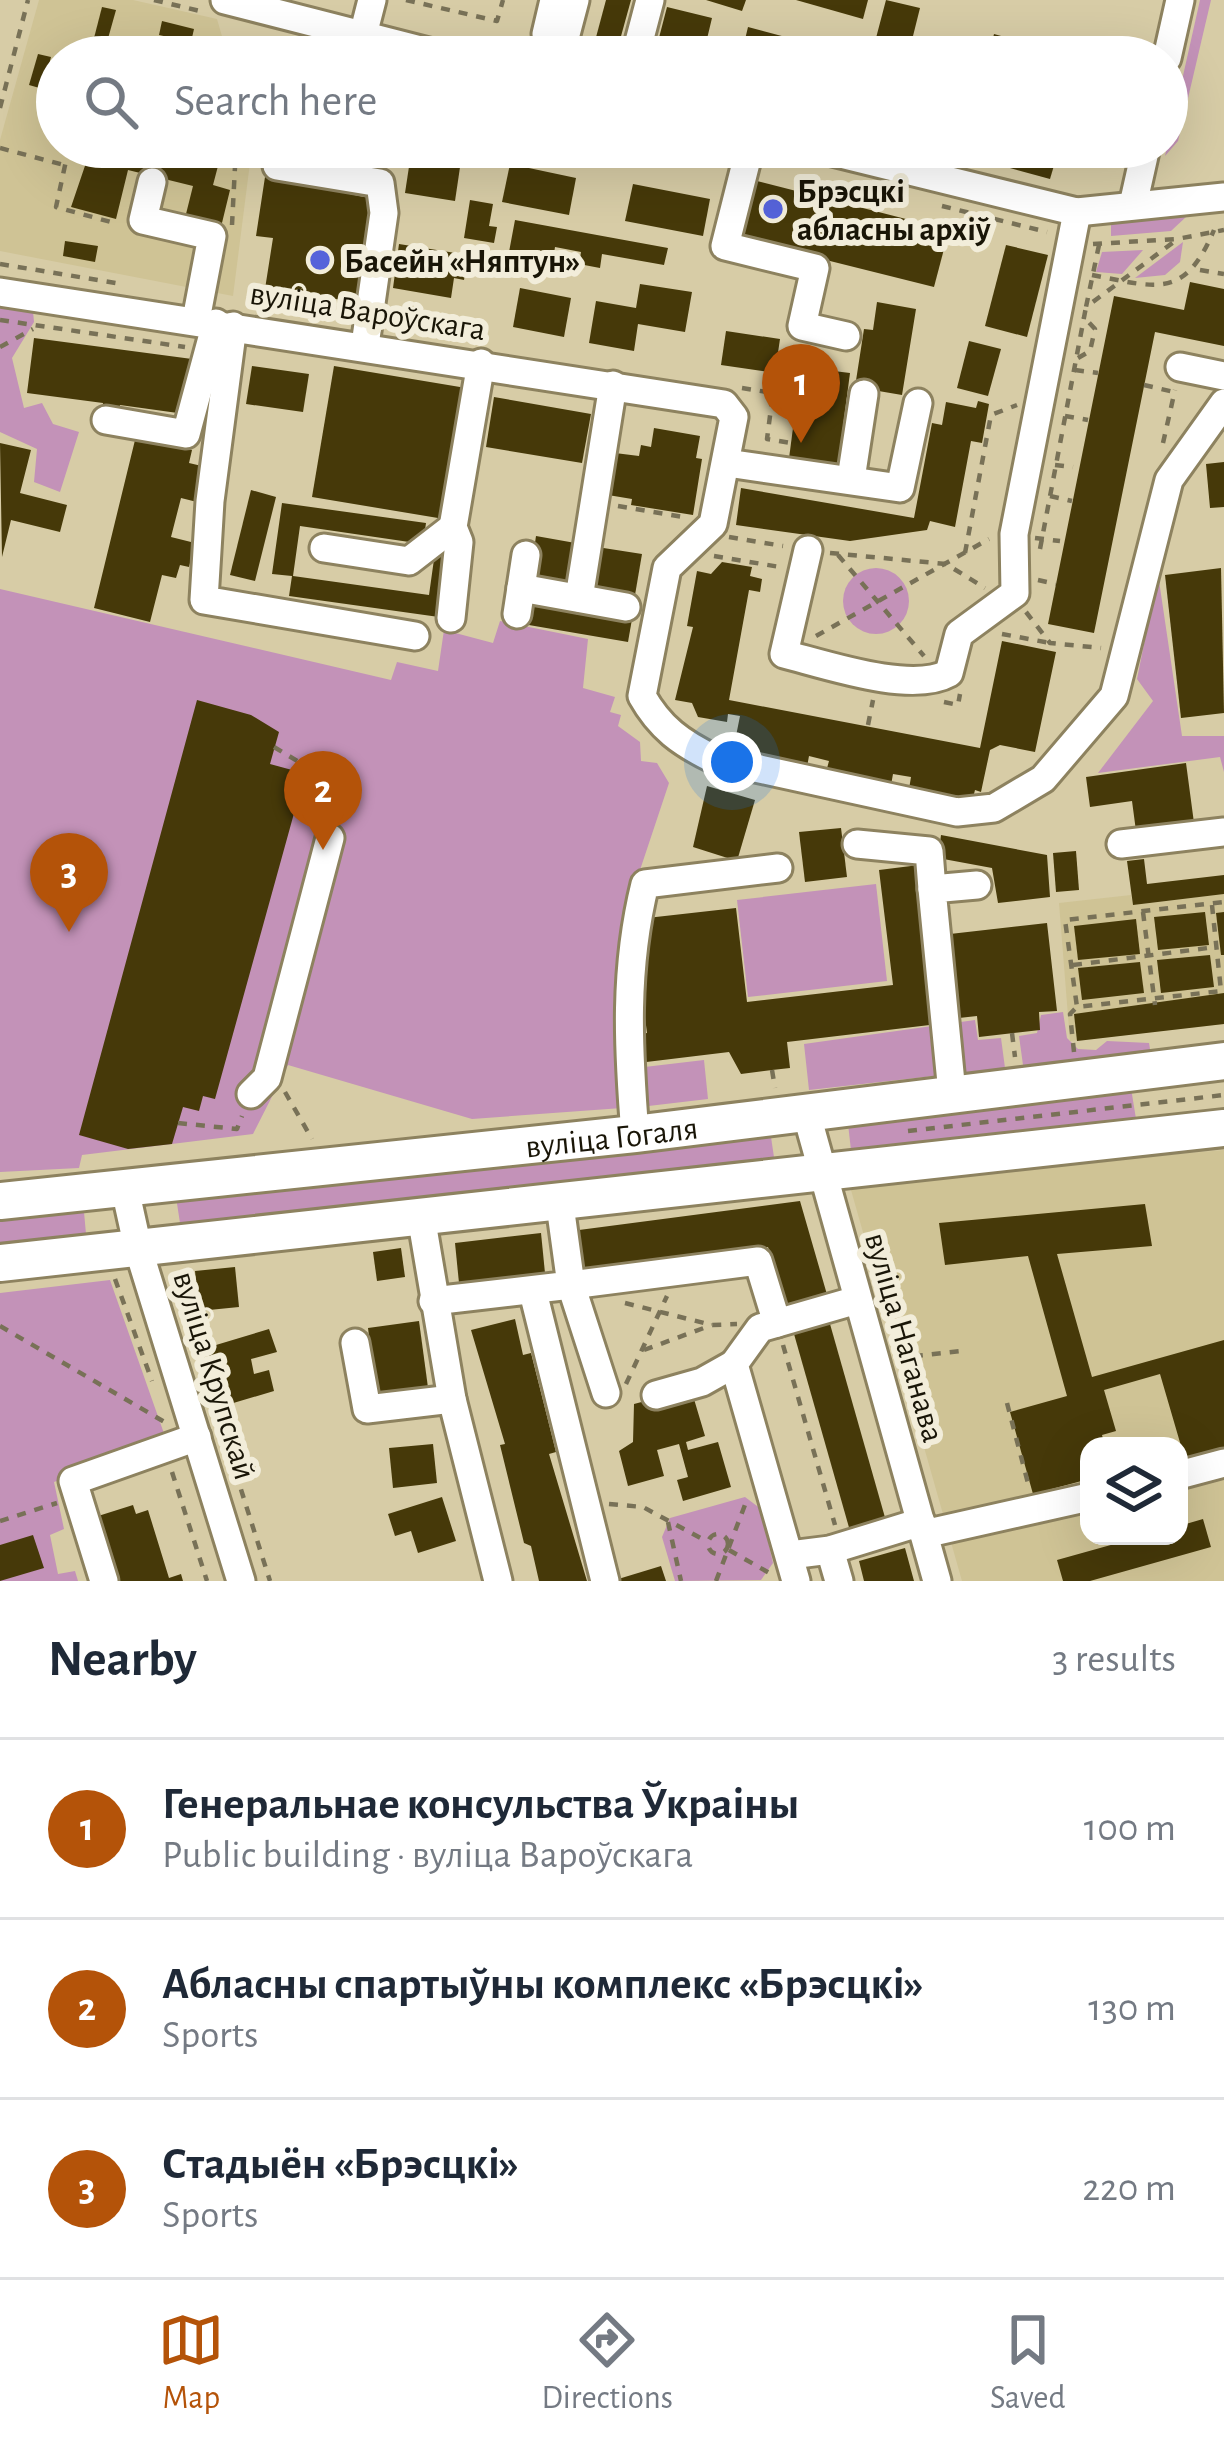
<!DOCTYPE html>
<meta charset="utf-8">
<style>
body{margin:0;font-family:"Alegreya Sans",sans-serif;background:#f6f6f7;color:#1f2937}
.controls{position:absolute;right:36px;bottom:36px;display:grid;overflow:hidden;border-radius:24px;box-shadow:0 12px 48px #0002}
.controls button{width:108px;height:108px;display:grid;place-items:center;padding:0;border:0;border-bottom:3px solid #e0e1e3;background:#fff;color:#1f2937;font:60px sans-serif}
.you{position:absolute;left:732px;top:762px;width:42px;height:42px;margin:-30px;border:9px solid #fff;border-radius:50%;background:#1a73e8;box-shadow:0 0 0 18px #1a73e833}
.badge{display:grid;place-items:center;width:78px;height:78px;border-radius:50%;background:#b45309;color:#fff;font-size:39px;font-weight:700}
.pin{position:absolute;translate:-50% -99px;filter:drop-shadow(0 3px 6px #0008)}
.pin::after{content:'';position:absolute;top:63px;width:42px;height:36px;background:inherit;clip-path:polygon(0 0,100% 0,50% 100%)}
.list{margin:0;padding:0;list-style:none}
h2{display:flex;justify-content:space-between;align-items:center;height:156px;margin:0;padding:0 48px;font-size:51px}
h2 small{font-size:39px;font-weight:400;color:#747a83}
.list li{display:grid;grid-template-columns:78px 1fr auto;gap:36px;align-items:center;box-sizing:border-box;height:180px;padding:0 48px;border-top:3px solid #e0e1e3}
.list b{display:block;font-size:45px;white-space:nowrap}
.list p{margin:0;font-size:39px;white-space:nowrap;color:#747a83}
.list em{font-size:39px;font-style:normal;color:#747a83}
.icon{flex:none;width:66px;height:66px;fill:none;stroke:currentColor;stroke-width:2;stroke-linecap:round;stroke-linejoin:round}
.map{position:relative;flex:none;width:1224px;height:1581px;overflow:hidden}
.search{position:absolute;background:#fff;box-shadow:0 12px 48px #0002;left:36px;right:36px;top:36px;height:132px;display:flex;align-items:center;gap:30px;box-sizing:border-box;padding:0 42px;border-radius:66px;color:#747a83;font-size:45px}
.sheet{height:696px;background:#fff}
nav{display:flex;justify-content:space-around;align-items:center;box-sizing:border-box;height:168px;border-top:3px solid #e0e1e3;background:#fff;font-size:33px;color:#747a83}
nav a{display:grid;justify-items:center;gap:6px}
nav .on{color:#b45309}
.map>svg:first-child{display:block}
.built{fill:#cfc395;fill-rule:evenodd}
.green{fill:#c392b8}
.building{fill:#463909}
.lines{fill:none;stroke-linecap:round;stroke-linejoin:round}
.minor-casing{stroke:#8d825f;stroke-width:33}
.major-casing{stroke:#8d825f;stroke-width:42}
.path{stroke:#787157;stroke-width:4.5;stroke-dasharray:9 9;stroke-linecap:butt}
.minor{stroke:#fff;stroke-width:27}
.major{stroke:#fff;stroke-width:36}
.poi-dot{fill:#5663da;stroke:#f2edda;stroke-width:4.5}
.labels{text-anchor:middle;stroke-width:12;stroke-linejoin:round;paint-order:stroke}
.poi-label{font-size:33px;font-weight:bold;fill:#191507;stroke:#f2edda;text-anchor:start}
.street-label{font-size:33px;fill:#191507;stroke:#f2edda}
</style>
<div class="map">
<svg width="1224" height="1581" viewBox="0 0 1224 1581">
<rect width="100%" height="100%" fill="#d7cca6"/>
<!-- built -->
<g class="built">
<path d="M39,0H133L217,19L228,57H57V147H252L233,296L0,251V140Z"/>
<path d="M1224,894V1024L1070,1041L1059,903L1131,895L1133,905Z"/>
<path d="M1224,1150V1581H962L849,1183ZM1089,1446H1179V1536H1089Z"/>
</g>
<!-- green -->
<g class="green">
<path d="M1200,0H1211L1178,141L1165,156Z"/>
<path d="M1187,216L1171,231L1111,236V223Z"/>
<path d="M1183,242L1180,262L1165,275L1135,278Z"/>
<path d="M1143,250L1122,274L1096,272L1102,252Z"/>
<path d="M0,298L32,301L34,322L12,358L24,408L42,403L53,424L79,432L60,492L34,482L37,449L0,432Z"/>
<circle cx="876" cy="601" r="33"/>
<path d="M1158,574L1182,736H1224V772L1220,757L1098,773L1153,701L1137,679Z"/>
<path d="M0,589L391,680L397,662L438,671L444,630L493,643L500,621L588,639L583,688L615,697L610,712L621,715L618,726L640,742L641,761L657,763L669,783L624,918L617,1001L622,1108L472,1119L288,1065L253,1134L82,1155L79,1168L0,1172Z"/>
<path d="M876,884L887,981L748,997L737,900Z"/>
<path d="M1063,1012L1067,1038L1078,1049L1096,1050L1107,1041L1149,1043L1151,1055L1049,1073L1041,1064L1023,1065L1019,1036L1037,1033L1041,1015Z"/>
<path d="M975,1020L978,1040L1001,1038L1005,1068L809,1090L804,1044Z"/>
<path d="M704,1060L708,1099L640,1107L636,1068Z"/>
<path d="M1130,1082L1137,1125L852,1159L847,1115Z"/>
<path d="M770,1130L776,1171L182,1236L176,1197Z"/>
<path d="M83,1201L87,1245L0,1254V1210Z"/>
<path d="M110,1280L167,1442L54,1482L64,1529L50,1535L58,1574L75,1571L78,1581H0V1293Z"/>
<path d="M745,1497L761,1509L773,1563L761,1580L675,1581L662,1537L670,1518Z"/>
</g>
<!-- building -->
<g class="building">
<path d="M606,0H631L618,47L595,41Z"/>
<path d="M706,0H746L742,11Z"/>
<path d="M796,0H868L863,19Z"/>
<path d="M886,0L920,8L911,44L941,51L940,57H871Z"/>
<path d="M102,7L116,10L107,42L94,38Z"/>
<path d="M667,7L712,18L706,43L742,52L748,27L793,39L788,57H654Z"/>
<path d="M162,21L194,29L191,42L159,35Z"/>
<path d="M994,34L1072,56V57H988Z"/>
<path d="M262,47L298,55V57H259Z"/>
<path d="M38,54L51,57L43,89L29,85Z"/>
<path d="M85,147H164L187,153L188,147H223L213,185L230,190L221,227L186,214L193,186L128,170L116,219L71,207L89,154Z"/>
<path d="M412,147H463L455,201L405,193Z"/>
<path d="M1004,147L1058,152L1050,179L999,165Z"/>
<path d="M510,164L576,178L569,215L502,202Z"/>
<path d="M265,177L379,200L364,303L265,289L273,238L256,236Z"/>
<path d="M757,181L949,230L934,287L742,239Z"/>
<path d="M633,184L710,199L703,236L625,221Z"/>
<path d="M470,200L493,204L489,226L497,227L494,243L464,238Z"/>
<path d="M515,220L668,248L664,265L602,254L600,268L579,264L581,252L555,247L553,260L509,252Z"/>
<path d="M65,241L98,246L95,262L63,256Z"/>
<path d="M399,244L468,255L464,280L454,278L451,298L393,288Z"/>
<path d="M1006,245L1048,255L1027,337L985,326Z"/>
<path d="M1190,282L1224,289V346L1155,332L1094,633L1048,624L1114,296L1184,310Z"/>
<path d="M640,284L692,292L685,332L638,324L634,351L589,343L596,301L636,308Z"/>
<path d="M520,288L571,298L564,337L513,327Z"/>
<path d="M877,302L916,309L902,395L855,387L864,329L873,330Z"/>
<path d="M726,331L780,339L775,373L721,365Z"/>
<path d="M34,338L192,359L185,414L120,405L119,414L102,412L103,403L27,393Z"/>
<path d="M969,341L1001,349L988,396L957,388Z"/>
<path d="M252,366L309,374L303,412L246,404Z"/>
<path d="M334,366L466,388L444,519L312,497Z"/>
<path d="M801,367L850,373L837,472L788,466Z"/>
<path d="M494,397L591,414L582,463L486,447Z"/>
<path d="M978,401L989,404L982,443L971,441L955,527L930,521L927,530L850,541L736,525L741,488L914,518L932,423L942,425L946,402L976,408Z"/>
<path d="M654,428L700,436L696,458L702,459L693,515L631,505L632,499L608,495L615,453L639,456L641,445L651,447Z"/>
<path d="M136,436L192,450L189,463L206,467L197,502L181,498L171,537L195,543L189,567L180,565L176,578L162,575L150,622L94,608Z"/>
<path d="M0,443L31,450L20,493L67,505L60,532L11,520L2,557Z"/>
<path d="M1224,462V507L1210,508L1206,464Z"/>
<path d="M251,490L276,497L255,581L230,575Z"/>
<path d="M282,503L426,523L423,544L300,526L293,576L429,595L436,545L456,547L446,618L289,596L292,576L272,574Z"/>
<path d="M536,536L581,544L574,584L530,577Z"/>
<path d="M597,547L642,554L635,595L591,588Z"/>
<path d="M722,562L752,567L750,576L762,579L760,592L749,590L729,700L980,748L1002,641L1056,652L1035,752L1000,745L990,750L981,792L975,790L972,802L909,789L911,777L893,774L891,785L826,772L829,761L809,756L807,767L743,754L746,743L735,741L740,716L728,714L727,722L698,717L692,703L675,700L693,627L687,626L697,571L711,574Z"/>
<path d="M1221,568L1224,713L1181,718L1165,575Z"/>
<path d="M528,600L632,619L628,642L523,624Z"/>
<path d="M197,700L251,715L279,732L270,764L292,770L288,784L301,788L215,1099L203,1096L199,1111L183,1107L172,1144L128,1149L79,1135Z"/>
<path d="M1186,763L1194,823L1136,831L1132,801L1090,807L1086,777Z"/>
<path d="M707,786L755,800L737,861L693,847Z"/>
<path d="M841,828L847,877L805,882L799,832Z"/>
<path d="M941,835L1047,855L1050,897L998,903L992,868L938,858Z"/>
<path d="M1076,851L1079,890L1056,892L1053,853Z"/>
<path d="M1144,859L1147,884L1224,875V894L1133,905L1127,861Z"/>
<path d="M919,865L938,1024L787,1042L790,1068L772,1070L741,1074L729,1052L638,1063L635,1035L647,1033L636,946L650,944L647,918L736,908L747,1002L893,985L879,870Z"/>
<path d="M1205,912L1209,945L1158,950L1154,917Z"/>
<path d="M1224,912V955H1221L1216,913Z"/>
<path d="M1136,919L1140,954L1078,960L1074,926Z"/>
<path d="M1047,923L1057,1011L1039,1012L1040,1030L979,1037L977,1016L959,1018L950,934Z"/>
<path d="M1210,955L1214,987L1161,993L1157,960Z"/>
<path d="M1140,962L1144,993L1082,1000L1078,968Z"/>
<path d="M1224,993V1024L1077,1041L1074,1014Z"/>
<path d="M800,1201L828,1298L787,1309L768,1247L584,1270L579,1230Z"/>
<path d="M1145,1204L1152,1246L1057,1254L1092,1377L1224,1340V1453L1186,1463L1160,1374L1104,1390L1116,1431L1102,1435L1105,1446H1089V1479L1033,1494L1010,1412L1067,1396L1028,1256L945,1265L939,1223Z"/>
<path d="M541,1233L545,1273L459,1283L455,1243Z"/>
<path d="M401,1248L405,1277L377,1281L373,1252Z"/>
<path d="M235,1267L239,1307L199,1311L195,1271Z"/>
<path d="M515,1319L523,1355L531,1353L556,1452L549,1454L587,1581H539L531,1546L524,1543L500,1445L505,1444L471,1330Z"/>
<path d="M419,1321L429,1395L377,1401L368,1328Z"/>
<path d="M830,1324L886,1521L850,1531L794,1334Z"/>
<path d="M269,1329L277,1352L251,1359L254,1374L269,1370L274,1391L230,1404L206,1348Z"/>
<path d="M691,1389L705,1436L686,1442L688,1450L718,1442L731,1487L683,1501L677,1480L688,1477L679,1444L657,1450L664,1476L628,1486L619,1451L633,1442L634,1404Z"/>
<path d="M433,1444L437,1483L393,1488L389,1448Z"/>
<path d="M442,1497L456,1541L418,1553L411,1531L395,1536L388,1514Z"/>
<path d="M133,1505L136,1514L148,1510L169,1578L181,1574L183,1581H115L95,1517Z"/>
<path d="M1203,1519L1211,1547L1090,1581H1063L1057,1560L1143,1536H1179V1526Z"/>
<path d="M33,1535L44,1568L0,1581V1545Z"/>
<path d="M905,1548L914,1581H864L859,1561Z"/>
<path d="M661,1566L666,1581H616L615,1580Z"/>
</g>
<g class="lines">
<defs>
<g id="minor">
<path d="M225,0L448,57"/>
<path d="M554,0L546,34L563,45"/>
<path d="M363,35L372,0"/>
<path d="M560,57L575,0"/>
<path d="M635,57L650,0"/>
<path d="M1167,58L1180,0"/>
<path d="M750,147L725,246L815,268L802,326L846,336"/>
<path d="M812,147L1077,212L1224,197"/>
<path d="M277,166L380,183L384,213L365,345"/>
<path d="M152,182L143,220L212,236L196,320"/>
<path d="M1133,205L1146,147"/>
<path d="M0,292L724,404L734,417L713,524L667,568L642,696C660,728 681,743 714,759L957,812L994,808L1043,779L1114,696L1169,480L1224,403"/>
<path d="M233,326L210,501L204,600L415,636"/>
<path d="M1180,367L1224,376"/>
<path d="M106,420L186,434L216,323"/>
<path d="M727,463L900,488L918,403"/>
<path d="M851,479L864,394"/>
<path d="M324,548L409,561L453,527"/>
<path d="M808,550L784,654C827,665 912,694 949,673L959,634L1015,593L1014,534L1077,212"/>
<path d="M521,588L626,607"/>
<path d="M579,598L613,385"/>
<path d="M517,614L526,555"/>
<path d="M451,618L459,542L453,527L481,363"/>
<path d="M857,844L929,851L932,889"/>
<path d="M1121,844L1224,832"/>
<path d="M952,1093L932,889L977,885"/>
<path d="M251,1094L267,1078L330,838"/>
<path d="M806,1112L937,1581"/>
<path d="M635,1134C628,1047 624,969 645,884L778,868"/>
<path d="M125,1189L138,1248L241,1581"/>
<path d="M421,1216L452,1399L498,1581"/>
<path d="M533,1292L605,1581"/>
<path d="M433,1301L571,1285L560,1205"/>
<path d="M355,1343L367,1409L452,1399"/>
<path d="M606,1393L571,1285L758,1261L777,1323"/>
<path d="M656,1395L702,1382L734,1364"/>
<path d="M1179,1475L1224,1463"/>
<path d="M924,1534L1089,1497"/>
<path d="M830,1550L839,1581"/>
<path d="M790,1555L830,1550L921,1522"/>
<path d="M104,1581L73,1481L197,1437"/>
<path d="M796,1581L734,1364L760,1328L857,1300"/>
</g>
<g id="major">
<path id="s1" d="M0,1201L635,1134L1224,1061"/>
<path d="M0,1263L1224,1128"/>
</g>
</defs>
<!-- minor casing -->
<use href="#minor" class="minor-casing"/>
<!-- major casing -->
<use href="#major" class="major-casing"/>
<!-- path -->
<g class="path">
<path d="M154,0L204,12"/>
<path d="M406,0L497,21L503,0"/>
<path d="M467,43L522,57"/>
<path d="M90,57H111"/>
<path d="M0,108L28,0"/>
<path d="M69,147L56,207L118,224"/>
<path d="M0,148L64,165"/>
<path d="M768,158L798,166"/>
<path d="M942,206L1047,232"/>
<path d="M232,225L236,147"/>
<path d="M1093,244L1177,239L1224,230"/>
<path d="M1099,245L1086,307L1175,241"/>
<path d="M0,264L122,284"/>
<path d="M1200,270L1224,274"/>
<path d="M1092,275C1158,288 1185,299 1214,230"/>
<path d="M0,320L185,347"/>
<path d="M0,347L33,329"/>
<path d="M1078,358L1090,351L1095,329L1083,316"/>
<path d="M1075,370L1098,373"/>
<path d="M1144,385L1174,392"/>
<path d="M742,388L773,393L767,439L791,443"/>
<path d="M1065,416L1088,420"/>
<path d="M1163,443L1175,390"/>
<path d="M1055,465L1073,467"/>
<path d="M1050,496L1072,501"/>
<path d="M618,506L683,517"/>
<path d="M729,537L783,546"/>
<path d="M1035,538L1060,541"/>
<path d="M1040,549L1086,307"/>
<path d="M830,553L946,564L985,588"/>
<path d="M965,553L991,415L1017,405"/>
<path d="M838,555L924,656"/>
<path d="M714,556L780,567"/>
<path d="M1038,580L1056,584"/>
<path d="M1026,612L1050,643L1101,648"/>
<path d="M1002,634L1050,643"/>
<path d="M816,636L989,539"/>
<path d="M944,702L958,705L960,694"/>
<path d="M868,725L873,700"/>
<path d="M274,747L337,785L333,815"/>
<path d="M1212,905L1221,991L1077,1007L1065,920L1224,902"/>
<path d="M1143,912L1155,1005"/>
<path d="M1073,965L1216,947"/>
<path d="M1012,1033L1015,1057"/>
<path d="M1074,1052L1070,1014L1077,1007"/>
<path d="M772,1070L775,1088"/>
<path d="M285,1092L312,1139"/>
<path d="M178,1123L237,1129L242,1116"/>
<path d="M908,1131L1224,1095"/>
<path d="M115,1279L152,1381"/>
<path d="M625,1303L712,1325L737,1324"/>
<path d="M0,1326L168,1424"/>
<path d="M192,1335L270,1581"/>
<path d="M783,1345L835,1525"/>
<path d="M644,1350L712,1325"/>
<path d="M896,1358L962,1351"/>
<path d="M626,1384L667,1296"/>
<path d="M1007,1403L1029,1487"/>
<path d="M172,1472L207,1581"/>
<path d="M609,1504L643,1507L708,1542"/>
<path d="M0,1521L57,1503"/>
<path d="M668,1522L681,1581"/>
<circle cx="718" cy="1544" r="10"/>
<path d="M729,1550L771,1574"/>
<path d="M716,1581L748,1497"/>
</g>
<!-- minor -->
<use href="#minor" class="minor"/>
<!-- major -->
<use href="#major" class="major"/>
</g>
<!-- markers -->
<g class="poi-dot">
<circle cx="773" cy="209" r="12"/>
<circle cx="320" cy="260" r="12"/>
</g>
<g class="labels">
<!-- poi labels -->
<g class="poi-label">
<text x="797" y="202">Брэсцкі<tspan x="797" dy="38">абласны архіў</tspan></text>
<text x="344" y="272">Басейн «Няптун»</text>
</g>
<!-- street labels -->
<g class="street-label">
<text transform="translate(368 310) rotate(9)" y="12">вуліца Вароўскага</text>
<text dy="12" stroke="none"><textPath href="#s1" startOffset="615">вуліца Гогаля</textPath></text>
<text transform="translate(906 1337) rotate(74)" y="12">вуліца Наганава</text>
<text transform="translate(216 1375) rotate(73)" y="12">вуліца Крупскай</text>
</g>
</g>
</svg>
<div class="controls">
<button><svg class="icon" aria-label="layers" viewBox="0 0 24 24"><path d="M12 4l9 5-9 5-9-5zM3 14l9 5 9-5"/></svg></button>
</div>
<div class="you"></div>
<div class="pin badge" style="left:801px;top:443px">1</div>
<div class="pin badge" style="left:323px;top:850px">2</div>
<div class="pin badge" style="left:69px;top:932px">3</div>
<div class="search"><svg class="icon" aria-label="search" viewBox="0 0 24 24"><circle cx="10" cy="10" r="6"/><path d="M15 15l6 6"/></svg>Search here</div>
</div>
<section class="sheet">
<h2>Nearby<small>3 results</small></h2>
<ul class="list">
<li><span class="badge">1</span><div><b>Генеральнае консульства Ўкраіны</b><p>Public building · вуліца Вароўскага</p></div><em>100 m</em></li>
<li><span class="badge">2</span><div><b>Абласны спартыўны комплекс «Брэсцкі»</b><p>Sports</p></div><em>130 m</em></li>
<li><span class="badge">3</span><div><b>Стадыён «Брэсцкі»</b><p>Sports</p></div><em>220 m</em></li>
</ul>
</section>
<nav>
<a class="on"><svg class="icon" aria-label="map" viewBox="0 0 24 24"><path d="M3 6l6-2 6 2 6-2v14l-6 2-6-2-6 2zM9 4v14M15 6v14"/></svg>Map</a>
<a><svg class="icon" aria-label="directions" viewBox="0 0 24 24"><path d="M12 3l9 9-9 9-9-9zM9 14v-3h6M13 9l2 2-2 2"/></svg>Directions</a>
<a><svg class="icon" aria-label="saved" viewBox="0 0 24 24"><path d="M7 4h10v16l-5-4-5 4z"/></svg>Saved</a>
</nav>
